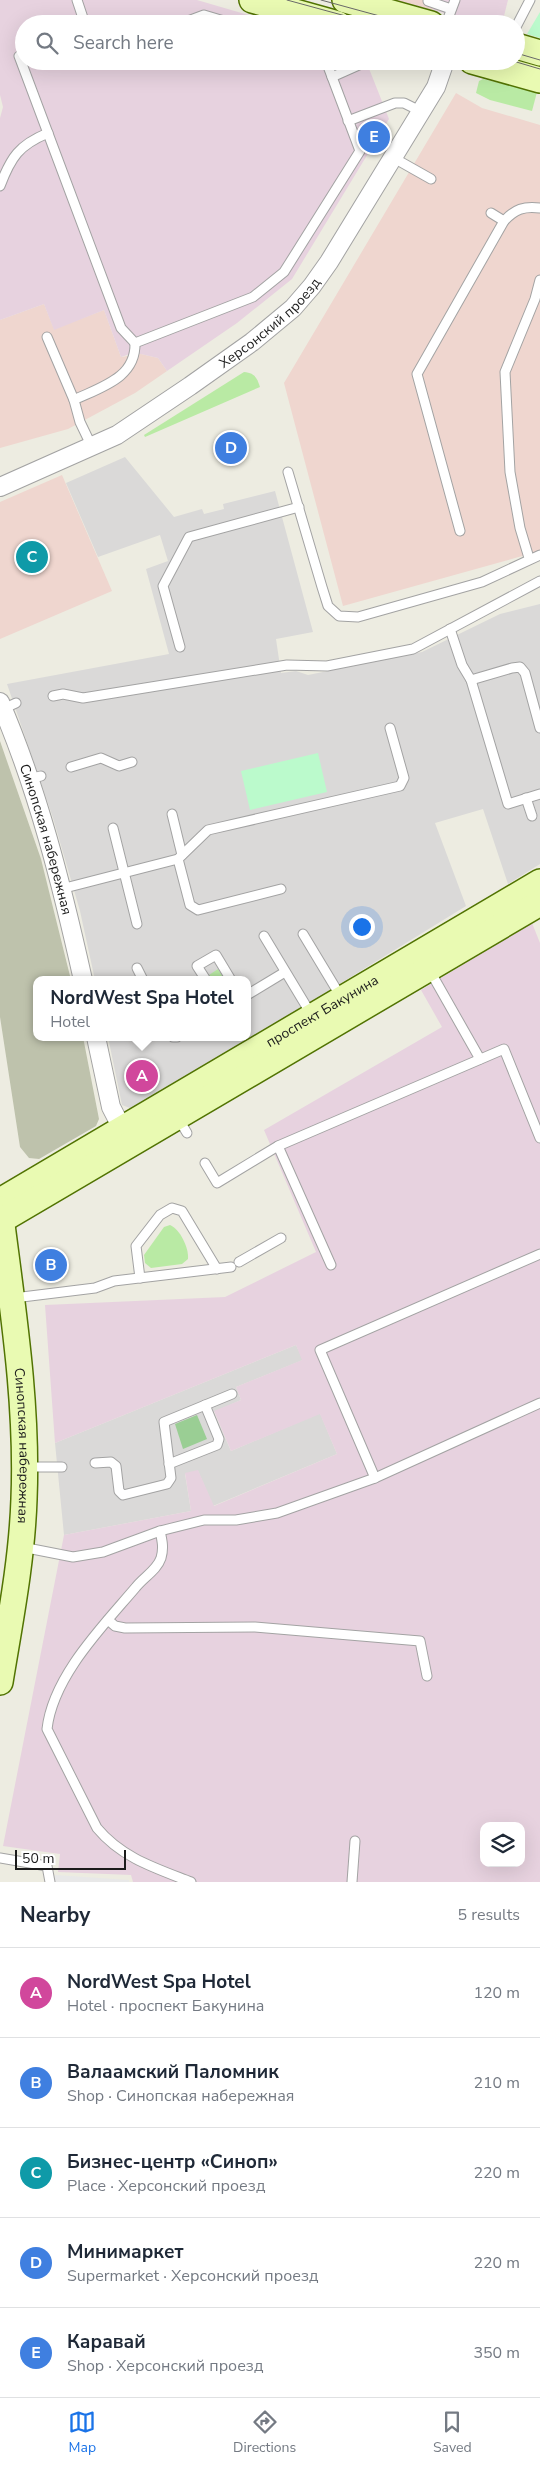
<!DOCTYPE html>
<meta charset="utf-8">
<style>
body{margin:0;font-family:"Nunito Sans",sans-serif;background:#f2f2f3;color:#1f2937}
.controls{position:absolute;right:15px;bottom:15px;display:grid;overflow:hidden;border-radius:10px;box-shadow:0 5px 20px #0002}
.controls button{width:45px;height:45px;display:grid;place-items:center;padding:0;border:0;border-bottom:1px solid #e0e1e3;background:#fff;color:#1f2937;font:25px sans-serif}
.scale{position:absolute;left:15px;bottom:12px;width:111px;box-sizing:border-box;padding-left:5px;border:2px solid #1c1c1c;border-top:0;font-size:14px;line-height:18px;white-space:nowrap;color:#1c1c1c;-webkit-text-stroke:4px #fff;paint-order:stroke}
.you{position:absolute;left:361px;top:926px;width:18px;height:18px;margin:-12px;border:4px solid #fff;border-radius:50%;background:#1a73e8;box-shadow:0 0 0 8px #1a73e833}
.badge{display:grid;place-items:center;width:32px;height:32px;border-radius:50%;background:#1a73e8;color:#fff;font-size:16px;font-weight:700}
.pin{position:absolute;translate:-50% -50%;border:2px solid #fff;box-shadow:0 1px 5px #0006}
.popup{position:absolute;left:33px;top:976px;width:218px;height:65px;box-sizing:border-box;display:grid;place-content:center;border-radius:10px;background:#fff;filter:drop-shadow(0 1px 4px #0005);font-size:16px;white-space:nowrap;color:#747a83}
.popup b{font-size:19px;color:#1f2937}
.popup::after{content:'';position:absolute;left:50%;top:100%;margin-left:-10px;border:10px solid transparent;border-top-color:#fff}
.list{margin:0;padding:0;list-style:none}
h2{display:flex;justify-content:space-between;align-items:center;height:65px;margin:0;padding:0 20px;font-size:21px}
h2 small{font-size:16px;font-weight:400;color:#747a83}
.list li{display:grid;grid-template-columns:32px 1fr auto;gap:15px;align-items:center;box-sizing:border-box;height:90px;padding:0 20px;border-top:1px solid #e0e1e3}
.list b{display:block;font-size:19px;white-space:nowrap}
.list p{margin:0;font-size:16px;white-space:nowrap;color:#747a83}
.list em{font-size:16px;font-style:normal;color:#747a83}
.icon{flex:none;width:28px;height:28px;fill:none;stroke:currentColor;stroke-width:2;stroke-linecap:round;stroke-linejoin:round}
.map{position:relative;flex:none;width:540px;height:1882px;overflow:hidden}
.search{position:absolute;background:#fff;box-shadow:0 5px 20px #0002;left:15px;right:15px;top:15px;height:55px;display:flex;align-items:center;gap:12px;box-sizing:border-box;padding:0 18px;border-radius:28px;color:#747a83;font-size:19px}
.sheet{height:515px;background:#fff}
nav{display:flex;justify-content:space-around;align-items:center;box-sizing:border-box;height:70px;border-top:1px solid #e0e1e3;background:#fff;font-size:14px;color:#747a83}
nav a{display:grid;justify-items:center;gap:2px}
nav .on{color:#1a73e8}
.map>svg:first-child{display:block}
.residential{fill:#dad9d8}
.commercial{fill:#efd6cf}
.industrial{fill:#e7d2df;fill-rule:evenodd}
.construction{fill:#bec2ac}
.grass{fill:#b9eaa4}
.forest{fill:#9ace94}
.park{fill:#bbfacc}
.parking{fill:#e8e8e8}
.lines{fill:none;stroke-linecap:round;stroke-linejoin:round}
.lane-casing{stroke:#a3a3a3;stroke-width:11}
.street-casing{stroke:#a3a3a3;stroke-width:20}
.secondary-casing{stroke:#517302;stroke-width:28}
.lane{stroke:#fff;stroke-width:9}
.street{stroke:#fff;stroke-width:18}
.secondary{stroke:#e9fab2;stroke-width:25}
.tram{stroke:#6a6a6a;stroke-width:1}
.labels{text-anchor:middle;stroke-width:4;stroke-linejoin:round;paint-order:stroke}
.street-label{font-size:14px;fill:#1c1c1c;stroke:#fff}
</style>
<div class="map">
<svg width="540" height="1882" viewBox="0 0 540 1882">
<rect width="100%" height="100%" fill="#edece1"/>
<!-- residential -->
<g class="residential">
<path d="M125,457L174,517L202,509L204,514L224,509L223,504L275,491L313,632L276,639L281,673L296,671L308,675L422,652L500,614L540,604V864L508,884L483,809L435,823L466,906L135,1110L122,1105L108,1037H247V980H95L80,911L53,818L7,684L169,654L146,569L168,561L160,535L98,557L66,483Z"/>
<path d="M296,1345L303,1360L236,1387L241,1400L214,1412L231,1451L320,1413L337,1454L213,1506L198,1471L185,1474L191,1511L64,1535L55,1443Z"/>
</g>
<!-- commercial -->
<g class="commercial">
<path d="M395,0H440L433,10Z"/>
<path d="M456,93L482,108L540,125V551L343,606L284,383Z"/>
<path d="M44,304L54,329L104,310L121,357L141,354L158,358L167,371L135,393L68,429L0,448V320Z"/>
<path d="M62,475L112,591L0,639V502Z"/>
</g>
<!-- industrial -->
<g class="industrial">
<path d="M0,0H197L279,24H24V61H366L389,119L292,279L237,323L167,371L158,358L141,354H130L121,357L104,310L54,330L44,304L0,320V118L3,107L0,95Z"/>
<path d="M440,0H508L502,24H484L433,10Z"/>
<path d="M532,923L540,943V1882H133L131,1875L58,1872L60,1854L3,1846L64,1535L191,1511L185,1473L198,1470L214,1506L337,1454L320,1414L231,1451L214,1411L241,1400L236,1387L302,1360L296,1345L55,1443L45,1305L225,1297L316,1252L264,1130L442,1027L421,990ZM484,1826H521V1863H484Z"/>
</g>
<!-- construction -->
<path class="construction" d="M0,741L41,859L71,980H37V1037H83L99,1119L96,1126L39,1159L29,1158L20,1147L0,1017Z"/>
<!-- grass -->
<g class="grass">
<path d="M483,79L537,92L532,111L490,100L476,93L479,81Z"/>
<path d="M244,372C255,373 257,378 260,387L145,437L144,435Z"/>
<path d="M218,969L225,980H212L209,975Z"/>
<path d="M170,1225C180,1229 189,1248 188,1259L182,1264L151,1268L145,1263L144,1255L164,1227Z"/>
</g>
<!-- forest -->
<path class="forest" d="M197,1415L207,1439L183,1449L175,1424Z"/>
<!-- park -->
<g class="park">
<path d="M540,12V38L527,34Z"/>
<path d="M318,753L327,792L250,810L241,771Z"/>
</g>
<!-- parking -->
<path class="parking" d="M55,1875L129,1880V1882H55Z"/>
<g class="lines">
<defs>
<g id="lane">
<path d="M77,0L85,24"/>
<path d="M428,1L451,9"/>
<path d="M180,24L204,15L234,24"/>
<path d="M446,24L455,0"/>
<path d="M516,27L530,0"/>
<path d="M24,54L19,56L121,328L135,343L253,297L284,272L360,151L326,61"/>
<path d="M332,77L368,61"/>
<path d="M348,121L395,103H404L420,111"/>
<path d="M392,157L431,179"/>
<path d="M0,186C11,157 19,145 48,133"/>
<path d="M491,213L504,221"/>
<path d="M47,337L74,400"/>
<path d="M92,447L80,422L74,400C101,387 136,378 135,343"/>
<path d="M288,472L322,587L328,606L339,616L358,617L482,582L540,555"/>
<path d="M460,531L417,374L504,221C515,209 524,206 540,208"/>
<path d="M529,558L520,528L510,472L505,372L535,299L540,280"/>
<path d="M450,629L462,665L471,680L508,804L540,794"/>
<path d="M180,647L163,586L189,537L299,507"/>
<path d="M471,680L512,668L520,667L525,673L540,728"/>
<path d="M53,696L63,694L83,698L287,665L327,666L413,649L540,581"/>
<path d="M3,709L16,703"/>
<path d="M71,767L101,758L119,766L132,762"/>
<path d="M28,779L41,776"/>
<path d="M526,798L532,816"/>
<path d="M172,814L182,855"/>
<path d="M113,828L137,924"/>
<path d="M178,859L190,905L198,910L281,889"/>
<path d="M61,889L178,859L208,830L400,786L404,778L390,728"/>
<path d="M303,934L341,997"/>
<path d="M264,936L311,1014"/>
<path d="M137,968L143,980"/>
<path d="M430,971L480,1059"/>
<path d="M206,980L197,966L216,955L231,980"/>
<path d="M247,995L285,972"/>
<path d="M173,1037H177"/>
<path d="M178,1118L187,1133"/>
<path d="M278,1146L331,1265"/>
<path d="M205,1163L217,1183L278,1146L504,1049L540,1138"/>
<path d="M239,1262L281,1238"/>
<path d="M140,1278L136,1246L160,1215L172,1208L182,1211L217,1269"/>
<path d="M14,1298L95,1288L114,1281L231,1267"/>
<path d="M95,1463L111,1462L116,1466L119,1491L123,1495L167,1484L171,1478L164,1422L232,1394"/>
<path d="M169,1464L217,1445L219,1439L205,1405"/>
<path d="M27,1467H62"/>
<path d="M375,1478L320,1350L540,1254"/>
<path d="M160,1531C162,1540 164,1548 161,1558C157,1570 144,1577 136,1587C103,1626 53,1676 47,1729L97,1828C122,1858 155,1868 191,1882"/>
<path d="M22,1547L73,1557L103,1552L160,1531L204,1520H236L277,1513L375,1478L540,1403"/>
<path d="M108,1620L115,1626L125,1628L255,1627L420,1641L427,1676"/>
<path d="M0,1858L47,1866L50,1882"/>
<path d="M352,1882L355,1841"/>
</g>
<g id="street">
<path id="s1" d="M0,487L117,435L190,386L252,342L293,308L312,286L329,262L436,87L445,61"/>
<path id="s2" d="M0,702C38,790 62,886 83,980"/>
<path d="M96,1037L111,1107L127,1138"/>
</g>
<g id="secondary">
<path d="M252,0L338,24"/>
<path d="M345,0L431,24"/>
<path d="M516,46L540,53"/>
<path d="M472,61L540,80"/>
<path id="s3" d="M0,1201L540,882"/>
<path id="s4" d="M0,1209C12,1305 28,1402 24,1499C22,1560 10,1621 0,1682"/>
<path d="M0,1221L540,903"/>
</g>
</defs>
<!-- lane casing -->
<use href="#lane" class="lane-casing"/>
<!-- street casing -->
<use href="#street" class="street-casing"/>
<!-- secondary casing -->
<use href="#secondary" class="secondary-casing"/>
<!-- lane -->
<use href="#lane" class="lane"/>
<!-- street -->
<use href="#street" class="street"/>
<!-- secondary -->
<use href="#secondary" class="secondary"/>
<!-- tram -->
<g class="tram">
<path d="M287,0L375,24"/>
<path d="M321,0L409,24"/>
<path d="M516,53L540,60"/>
<path d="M513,61L540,69"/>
</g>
</g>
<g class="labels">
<!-- street labels -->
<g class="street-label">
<text dy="5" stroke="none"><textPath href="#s1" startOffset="318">Херсонский проезд</textPath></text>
<text dy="5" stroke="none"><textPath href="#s2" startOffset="145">Синопская набережная</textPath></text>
<text dy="5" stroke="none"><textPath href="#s3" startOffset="374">проспект Бакунина</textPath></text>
<text dy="5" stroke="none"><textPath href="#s4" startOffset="238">Синопская набережная</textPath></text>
</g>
</g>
</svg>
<div class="controls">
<button><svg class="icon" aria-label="layers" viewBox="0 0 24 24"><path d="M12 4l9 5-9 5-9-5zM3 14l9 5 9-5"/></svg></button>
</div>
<div class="scale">50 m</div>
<div class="you"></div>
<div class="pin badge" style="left:142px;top:1076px;background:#d1479c">A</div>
<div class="popup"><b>NordWest Spa Hotel</b>Hotel</div>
<div class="pin badge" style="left:51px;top:1265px;background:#3f7fe0">B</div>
<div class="pin badge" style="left:32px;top:557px;background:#0f9aa8">C</div>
<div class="pin badge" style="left:231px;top:448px;background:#3f7fe0">D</div>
<div class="pin badge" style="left:374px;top:137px;background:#3f7fe0">E</div>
<div class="search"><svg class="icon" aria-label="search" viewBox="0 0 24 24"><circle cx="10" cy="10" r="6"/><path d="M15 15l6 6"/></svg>Search here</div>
</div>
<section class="sheet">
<h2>Nearby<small>5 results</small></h2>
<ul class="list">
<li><span class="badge" style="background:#d1479c">A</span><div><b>NordWest Spa Hotel</b><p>Hotel · проспект Бакунина</p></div><em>120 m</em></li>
<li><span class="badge" style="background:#3f7fe0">B</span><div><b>Валаамский Паломник</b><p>Shop · Синопская набережная</p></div><em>210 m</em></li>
<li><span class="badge" style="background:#0f9aa8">C</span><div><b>Бизнес-центр «Синоп»</b><p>Place · Херсонский проезд</p></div><em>220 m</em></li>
<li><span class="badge" style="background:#3f7fe0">D</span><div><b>Минимаркет</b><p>Supermarket · Херсонский проезд</p></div><em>220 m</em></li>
<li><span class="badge" style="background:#3f7fe0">E</span><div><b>Каравай</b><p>Shop · Херсонский проезд</p></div><em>350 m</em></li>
</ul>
</section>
<nav>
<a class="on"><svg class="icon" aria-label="map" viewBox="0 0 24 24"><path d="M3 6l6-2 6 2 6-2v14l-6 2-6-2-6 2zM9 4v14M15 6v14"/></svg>Map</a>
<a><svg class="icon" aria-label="directions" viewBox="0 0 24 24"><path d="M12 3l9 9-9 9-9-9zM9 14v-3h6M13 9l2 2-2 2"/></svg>Directions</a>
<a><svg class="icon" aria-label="saved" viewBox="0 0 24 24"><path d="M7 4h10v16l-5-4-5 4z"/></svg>Saved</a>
</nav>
